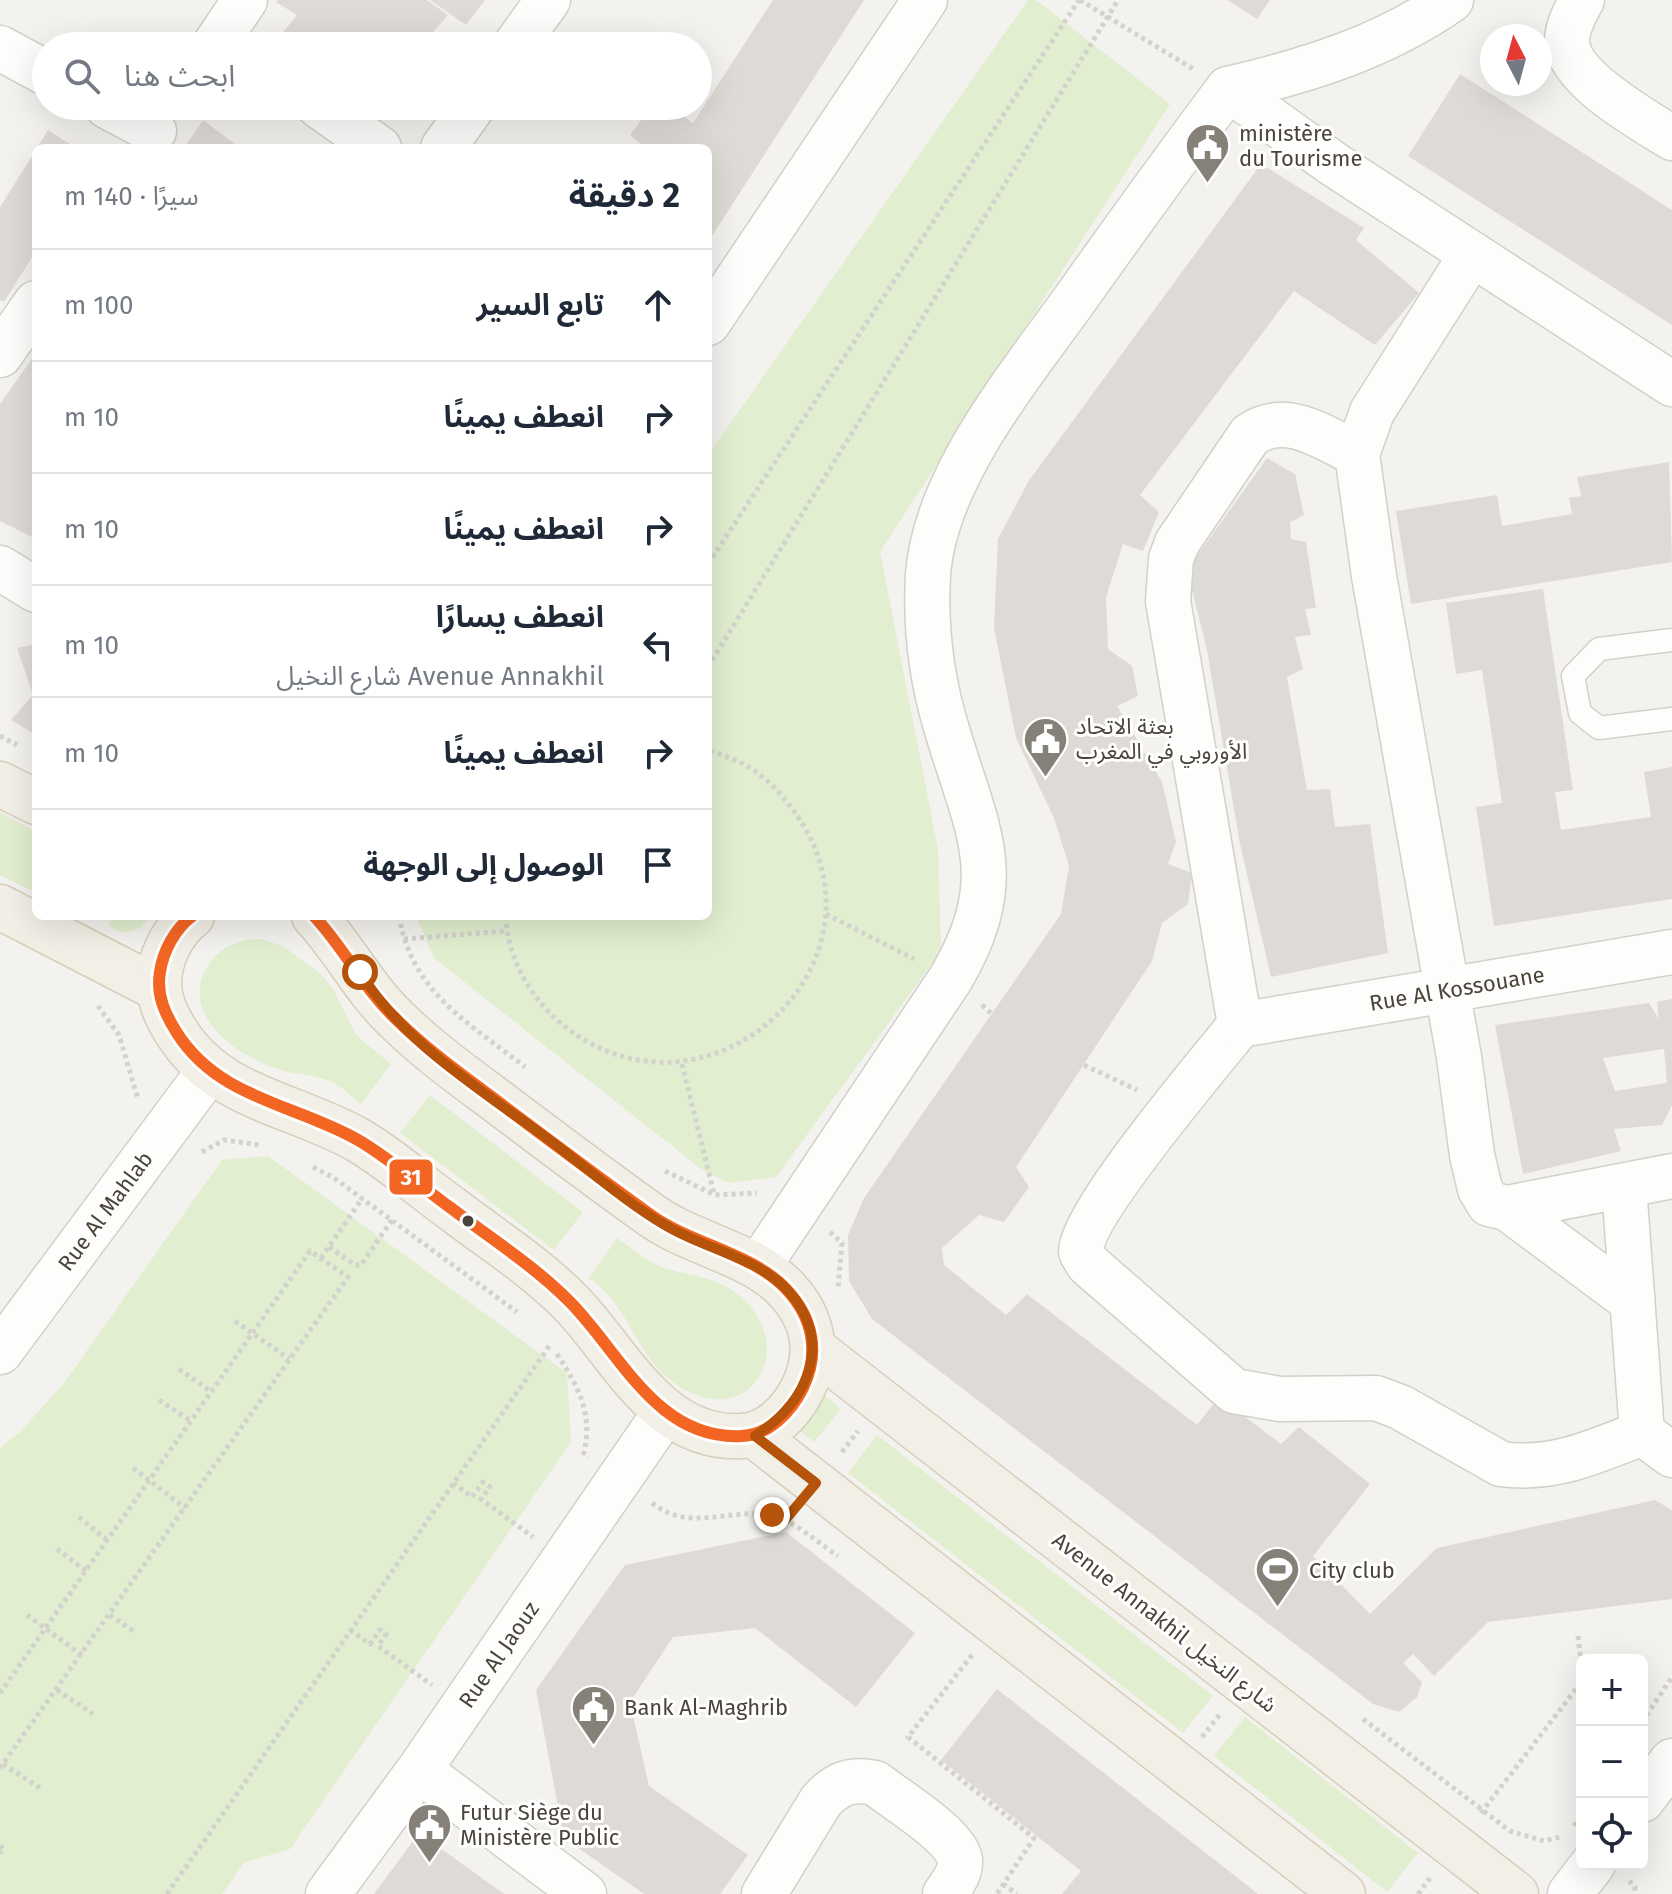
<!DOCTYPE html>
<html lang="ar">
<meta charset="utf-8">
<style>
body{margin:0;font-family:"Fira Sans","Noto Sans Arabic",sans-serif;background:#f6f6f7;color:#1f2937;direction:rtl}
.controls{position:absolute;right:24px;bottom:24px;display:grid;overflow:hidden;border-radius:12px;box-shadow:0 8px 32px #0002}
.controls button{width:72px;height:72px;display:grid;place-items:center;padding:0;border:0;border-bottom:2px solid #e0e1e3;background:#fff;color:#1f2937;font:40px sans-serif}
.compass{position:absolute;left:1480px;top:24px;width:72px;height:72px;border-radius:50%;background:#fff;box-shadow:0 8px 32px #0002;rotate:354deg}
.stop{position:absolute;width:24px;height:24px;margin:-18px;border:6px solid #b45309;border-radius:50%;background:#fff}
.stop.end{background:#b45309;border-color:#fff;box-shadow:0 2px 8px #0008}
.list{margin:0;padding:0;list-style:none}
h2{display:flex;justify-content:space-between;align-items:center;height:104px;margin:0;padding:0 32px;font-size:34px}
h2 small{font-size:26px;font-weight:400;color:#747a83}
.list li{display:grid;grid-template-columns:52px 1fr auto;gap:24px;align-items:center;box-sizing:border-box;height:112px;padding:0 32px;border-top:2px solid #e0e1e3}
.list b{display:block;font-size:30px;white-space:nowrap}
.list p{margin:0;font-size:26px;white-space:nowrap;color:#747a83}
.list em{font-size:26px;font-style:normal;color:#747a83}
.icon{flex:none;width:44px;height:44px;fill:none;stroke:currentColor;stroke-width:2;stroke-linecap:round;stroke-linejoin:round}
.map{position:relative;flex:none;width:1672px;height:1894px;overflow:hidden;direction:ltr}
.search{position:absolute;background:#fff;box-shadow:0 8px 32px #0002;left:32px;top:32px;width:680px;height:88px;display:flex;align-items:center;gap:20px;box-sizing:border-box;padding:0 28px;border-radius:44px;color:#747a83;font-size:30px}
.panel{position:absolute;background:#fff;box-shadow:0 8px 32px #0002;left:32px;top:144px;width:680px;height:776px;border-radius:12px;direction:rtl}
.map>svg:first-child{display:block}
.green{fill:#e1eecf}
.building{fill:#dedbd6;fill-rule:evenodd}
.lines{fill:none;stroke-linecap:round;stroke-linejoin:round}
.service-casing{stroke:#d2d0cb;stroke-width:25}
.minor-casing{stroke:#d2d0cb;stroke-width:47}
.tertiary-casing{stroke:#d2d0cb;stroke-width:47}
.primary-casing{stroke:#d6cebb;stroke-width:47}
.path{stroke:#d3d2cc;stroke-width:5;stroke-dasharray:4 4;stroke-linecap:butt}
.service{stroke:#fdfdfc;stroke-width:22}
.minor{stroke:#fdfdfc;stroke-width:44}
.tertiary{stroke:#fdfdfc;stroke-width:44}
.primary{stroke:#f2efe6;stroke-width:44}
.bus-1-casing{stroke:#fff;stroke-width:18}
.bus-1{stroke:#f26522;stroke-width:12}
.route{stroke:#b45309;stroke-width:10}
.bus-dot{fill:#4b4439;stroke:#fff;stroke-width:3}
.labels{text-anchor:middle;stroke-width:6;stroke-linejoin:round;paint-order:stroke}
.poi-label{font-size:22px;fill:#4b4439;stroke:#fff;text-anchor:start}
.street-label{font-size:22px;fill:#4b4439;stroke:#fff}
.line-badge{stroke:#fff;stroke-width:3}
.badge-label{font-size:22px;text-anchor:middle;font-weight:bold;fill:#fff}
</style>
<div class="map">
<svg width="1672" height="1894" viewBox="0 0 1672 1894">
<rect width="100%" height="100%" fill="#f4f2ee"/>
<!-- green -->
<g class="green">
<path d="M1028,0H1036L1170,104L880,552L938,849L941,951L776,1177L728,1183L700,1168L434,958L416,916H708V455Z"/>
<path d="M0,812L36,832V893L0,875Z"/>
<path d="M114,916H151L140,928L123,933L108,926Z"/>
<path d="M261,939L283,946L321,974L334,990L356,1035L391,1064L361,1104C352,1097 342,1087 332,1082C316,1074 295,1075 278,1069C234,1055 173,1010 212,960C225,944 242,939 261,939Z"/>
<path d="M430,1095L583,1212L554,1250L400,1133Z"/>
<path d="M268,1156L567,1373L571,1442L290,1849L244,1863L222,1894H0V1448L20,1432L64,1383L222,1160Z"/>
<path d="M617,1238C632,1248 647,1262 664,1268C693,1277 718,1276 742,1298C798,1349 751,1425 687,1391C633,1362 635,1309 589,1278Z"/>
<path d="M823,1394L841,1409L814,1442L796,1428Z"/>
<path d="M877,1435L1213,1696L1183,1733L848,1473Z"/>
<path d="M1245,1717L1418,1853L1387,1892L1214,1756Z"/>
</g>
<!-- building -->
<g class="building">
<path d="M278,0H427L448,15L421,46H294L281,35L297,15L276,2Z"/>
<path d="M430,0H485L466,25Z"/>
<path d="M773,0H864L708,242V148H646L630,135L652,106H669L693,123Z"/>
<path d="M1227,0H1270L1257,19Z"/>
<path d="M1460,74L1672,210V325L1408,156Z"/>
<path d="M203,120L240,148H184Z"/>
<path d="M48,130L76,148H37Z"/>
<path d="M36,150V251L4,302L0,300V207Z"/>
<path d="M1261,164L1364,228L1356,240L1419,293L1375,345L1294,291L1140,495L1159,512L1143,551L1123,544L1106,597L1108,649L1132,666L1138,696L1117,706L1162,782L1176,842L1168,864L1192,873L1188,904L1162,923L1152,961L1016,1167L1029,1187L1004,1222L979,1215L942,1248L944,1265L1006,1315L1027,1294L1197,1425L1219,1397L1281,1444L1299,1427L1370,1484L1313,1556L1370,1614L1437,1548L1655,1500L1672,1510V1599L1488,1622L1434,1676L1413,1654L1403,1663L1422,1682L1417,1697L1399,1712L1373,1704L872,1319L849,1281L848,1235L864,1198L1061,914L1069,866L1054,818L1016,738L994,628L998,539L1028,482Z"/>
<path d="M36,353V539L0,521V404Z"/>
<path d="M1267,458L1295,474L1304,515L1290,522L1291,539L1306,542L1316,608L1305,609L1311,635L1295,637L1303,669L1287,677L1307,790L1330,789L1335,827L1370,824L1388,953L1271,977L1240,844L1207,650L1187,570Z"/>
<path d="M1669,462L1672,562L1411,604L1396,511L1497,495L1502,526L1572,514L1569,498L1581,496L1577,477Z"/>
<path d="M1543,589L1573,790L1555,792L1561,830L1651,817L1644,772L1672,767V899L1494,926L1476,807L1502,803L1482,670L1456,674L1446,603Z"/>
<path d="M36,644V735L11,720L33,695L17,648Z"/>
<path d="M1672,999V1105L1662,1125L1614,1129L1621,1151L1523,1174L1495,1025L1649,1003L1659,1019L1657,1002ZM1664,1049L1667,1083L1615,1091L1603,1058Z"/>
<path d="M786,1532L915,1633L856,1707L755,1628L673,1637L630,1702L649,1786L748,1855L720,1894H644L564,1838L536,1690L625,1565Z"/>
<path d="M997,1689L1258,1894H1062L1081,1871L941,1760Z"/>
<path d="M419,1833L504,1894H374Z"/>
</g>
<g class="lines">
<defs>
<path id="service" d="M1672,640L1599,649L1573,676L1580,713L1599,728L1672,719"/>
<g id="minor">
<path d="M1582,0C1575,12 1567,27 1567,42C1569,79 1642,119 1672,138"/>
<path d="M214,46L245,0"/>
<path d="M515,46L548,0"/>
<path d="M0,48L46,73"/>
<path d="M1228,89L1335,165L1672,384"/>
<path d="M107,106L154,131"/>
<path d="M319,106L379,148"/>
<path d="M443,148L473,106"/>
<path d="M1472,254L1372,412L1357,454L1374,576L1459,1057L1472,1155L1480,1189L1489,1204L1507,1208L1672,1176"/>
<path d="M0,355L36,303"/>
<path d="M1357,454C1322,437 1286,410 1250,435L1177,543L1171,559L1168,601L1240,1025C1210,1062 1081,1214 1081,1252L1088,1264L1234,1391L1280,1399L1376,1398L1400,1407L1501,1464C1553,1471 1594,1452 1642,1433"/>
<path d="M0,568L36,590"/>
<path id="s1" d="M1240,1025L1672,952"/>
<path d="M1624,1186L1642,1433L1672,1455"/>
<path d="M1507,1208L1632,1301"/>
<path id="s2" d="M0,1352L209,1071"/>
<path d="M419,1770L584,1894"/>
<path d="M1642,1800L1672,1761"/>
<path id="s3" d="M328,1894L419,1770L666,1411"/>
<path d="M764,1894L821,1801C837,1783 852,1778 875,1783C894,1798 958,1837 960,1860C961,1873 952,1884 945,1894"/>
<path d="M1570,1894L1593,1864"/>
</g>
<g id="tertiary">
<path d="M708,323L925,0"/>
<path d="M758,1267L951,978C1010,877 977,831 947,730C932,681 925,626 928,575C935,476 1022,374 1078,295C1127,226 1177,157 1228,89C1306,71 1384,47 1451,0"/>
</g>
<g id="primary">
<path d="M0,784L36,802"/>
<path d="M0,907L157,988"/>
<path d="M192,916C175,929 163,951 160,972C156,995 165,1014 177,1033C219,1099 295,1104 358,1140C391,1159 420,1186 451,1208C490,1238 533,1265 568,1300C619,1350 656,1441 742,1436C769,1435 791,1412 803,1388C820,1353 813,1318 787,1290C755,1254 691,1244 651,1215C602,1180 553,1143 505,1107C468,1079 429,1052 396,1019C364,989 344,948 314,916"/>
<path d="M814,1349L1516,1894"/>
<path d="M755,1436L1343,1894"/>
</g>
</defs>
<!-- service casing -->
<use href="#service" class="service-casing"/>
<!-- minor casing -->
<use href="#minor" class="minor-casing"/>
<!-- tertiary casing -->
<use href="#tertiary" class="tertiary-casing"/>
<!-- primary casing -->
<use href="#primary" class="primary-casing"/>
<!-- path -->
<g class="path">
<path d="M1080,0L1195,70"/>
<path d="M708,564L1079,0"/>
<path d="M708,667L1118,0"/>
<path d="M0,736L17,745"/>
<path d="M826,914L914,959"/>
<path d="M399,916C412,993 469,1023 525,1067"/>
<path d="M506,916C507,958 531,999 563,1025C706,1140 899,965 798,817C785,798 768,778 747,766C735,759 721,755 708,750"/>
<path d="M404,939L507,931"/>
<path d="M982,1005L992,1014"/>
<path d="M98,1006L119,1035L138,1099"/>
<path d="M682,1064L714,1194"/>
<path d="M1084,1065L1137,1090"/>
<path d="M202,1152L224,1140L260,1145"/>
<path d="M313,1167L334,1178L517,1312"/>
<path d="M665,1171L715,1195L757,1193"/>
<path d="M830,1232L842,1243L838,1288"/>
<path d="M329,1247L355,1265H361L392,1220"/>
<path d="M321,1258L362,1199"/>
<path d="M235,1321L289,1359"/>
<path d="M557,1354C578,1386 593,1413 584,1453L589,1457"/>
<path d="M179,1369L212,1392"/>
<path d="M159,1400L191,1421"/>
<path d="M842,1452L858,1431"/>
<path d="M133,1468L185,1508"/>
<path d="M453,1483L472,1497L483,1482L490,1487L481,1499L533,1537"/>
<path d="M652,1503C690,1534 732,1506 774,1516C796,1522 818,1543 838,1556"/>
<path d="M79,1517L107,1540"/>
<path d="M57,1549L86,1571"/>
<path d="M27,1615L82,1655"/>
<path d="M110,1615L133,1631"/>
<path d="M350,1630L370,1644L380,1630L386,1634L378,1646L432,1685"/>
<path d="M1578,1636L1582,1670"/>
<path d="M972,1655L908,1737L1034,1838L997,1894"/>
<path d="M57,1690L93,1714"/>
<path d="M0,1693L310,1251L348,1277L0,1768"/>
<path d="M1363,1719L1510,1831L1544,1841L1560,1837"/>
<path d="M1642,1722L1672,1677"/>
<path d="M1202,1737L1221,1713"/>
<path d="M3,1764L40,1788"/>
<path d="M1481,1813L1582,1681"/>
<path d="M1574,1826L1582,1813"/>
<path d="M0,1846L4,1849L0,1853"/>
<path d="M1629,1881L1635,1887L1634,1894"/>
<path d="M1003,1884L1017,1894"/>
<path d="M167,1894L550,1345"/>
<path d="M1418,1894L1430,1878"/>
</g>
<!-- service -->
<use href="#service" class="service"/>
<!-- minor -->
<use href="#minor" class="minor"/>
<!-- tertiary -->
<use href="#tertiary" class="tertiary"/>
<!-- primary -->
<use href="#primary" class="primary"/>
<defs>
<path id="bus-1" d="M192,916C175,929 163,951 160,972C156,995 165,1014 177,1033C219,1099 295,1104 358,1140C391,1159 420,1186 451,1208C490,1238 533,1265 568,1300C619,1350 656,1441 742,1436C769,1435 791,1412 803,1388C820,1353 813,1318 787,1290C755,1254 691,1244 651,1215C602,1180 553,1143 505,1107C468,1079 429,1052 396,1019C364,989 344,948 314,916"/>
</defs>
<!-- bus-1 casing -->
<use href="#bus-1" class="bus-1-casing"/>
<!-- bus-1 -->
<use href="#bus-1" class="bus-1"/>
</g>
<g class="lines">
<!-- route -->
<path class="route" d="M360,972C403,1043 482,1090 548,1139C587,1168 624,1201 665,1225C707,1251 765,1258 795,1299C833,1351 803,1405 755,1436L816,1483L785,1520L772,1515"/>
</g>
<!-- icons -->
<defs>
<symbol id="civic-pin" viewBox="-11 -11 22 30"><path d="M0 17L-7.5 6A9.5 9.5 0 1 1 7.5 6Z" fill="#868178" stroke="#fff"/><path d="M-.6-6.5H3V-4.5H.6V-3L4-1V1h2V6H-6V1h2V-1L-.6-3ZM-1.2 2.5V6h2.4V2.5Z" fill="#fff"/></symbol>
<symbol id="stadium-pin" viewBox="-11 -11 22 30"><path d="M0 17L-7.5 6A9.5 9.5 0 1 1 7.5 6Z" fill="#868178" stroke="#fff"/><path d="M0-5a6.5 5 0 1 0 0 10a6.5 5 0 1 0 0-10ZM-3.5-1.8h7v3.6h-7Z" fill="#fff"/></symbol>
</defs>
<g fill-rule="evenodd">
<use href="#civic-pin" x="1182" y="120" width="51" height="69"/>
<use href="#civic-pin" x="1020" y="714" width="51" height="69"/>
<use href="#stadium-pin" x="1252" y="1544" width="51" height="69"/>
<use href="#civic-pin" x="568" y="1682" width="51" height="69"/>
<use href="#civic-pin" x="404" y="1800" width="51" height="69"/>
</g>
<!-- markers -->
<circle class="bus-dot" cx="468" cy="1221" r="7"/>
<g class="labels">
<!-- poi labels -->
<g class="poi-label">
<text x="1239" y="141">ministère<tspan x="1239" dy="25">du Tourisme</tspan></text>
<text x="1076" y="734">بعثة الاتحاد<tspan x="1076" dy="25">الأوروبي في المغرب</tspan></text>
<text x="1309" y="1578">City club</text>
<text x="624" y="1715">Bank Al-Maghrib</text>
<text x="460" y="1820">Futur Siège du<tspan x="460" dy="25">Ministère Public</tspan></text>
</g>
<!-- street labels -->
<g class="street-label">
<text dy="8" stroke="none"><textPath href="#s1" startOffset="220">Rue Al Kossouane</textPath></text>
<text dy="8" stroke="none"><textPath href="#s2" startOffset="176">Rue Al Mahlab</textPath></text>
<text transform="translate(1165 1622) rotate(38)" y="8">Avenue Annakhil شارع النخيل</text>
<text dy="8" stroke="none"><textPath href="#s3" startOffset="294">Rue Al Jaouz</textPath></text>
</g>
</g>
<rect class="line-badge" x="388" y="1158" width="46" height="38" rx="8" fill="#f26522"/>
<g class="badge-label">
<text x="411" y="1185">31</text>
</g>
</svg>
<div class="controls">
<button>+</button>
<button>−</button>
<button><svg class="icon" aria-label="locate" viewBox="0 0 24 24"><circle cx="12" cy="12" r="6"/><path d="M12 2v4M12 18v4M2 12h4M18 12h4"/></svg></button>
</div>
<svg class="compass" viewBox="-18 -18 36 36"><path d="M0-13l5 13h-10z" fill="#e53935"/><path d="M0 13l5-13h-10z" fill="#747a83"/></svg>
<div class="stop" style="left:360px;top:972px"></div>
<div class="stop end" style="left:772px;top:1515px"></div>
<div class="search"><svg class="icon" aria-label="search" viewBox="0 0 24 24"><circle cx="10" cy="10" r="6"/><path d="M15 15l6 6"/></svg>ابحث هنا</div>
<section class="panel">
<h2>2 دقيقة<small>سيرًا · 140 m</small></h2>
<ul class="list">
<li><svg class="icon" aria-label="ahead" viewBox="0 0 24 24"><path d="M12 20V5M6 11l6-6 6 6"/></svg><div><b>تابع السير</b></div><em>100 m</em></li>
<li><svg class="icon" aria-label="right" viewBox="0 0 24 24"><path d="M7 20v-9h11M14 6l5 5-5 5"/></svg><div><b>انعطف يمينًا</b></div><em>10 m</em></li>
<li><svg class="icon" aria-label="right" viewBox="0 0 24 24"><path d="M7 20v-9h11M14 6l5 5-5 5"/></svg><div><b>انعطف يمينًا</b></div><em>10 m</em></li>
<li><svg class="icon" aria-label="left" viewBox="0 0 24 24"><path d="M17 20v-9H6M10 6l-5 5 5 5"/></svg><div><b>انعطف يسارًا</b><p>Avenue Annakhil شارع النخيل</p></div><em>10 m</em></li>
<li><svg class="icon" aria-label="right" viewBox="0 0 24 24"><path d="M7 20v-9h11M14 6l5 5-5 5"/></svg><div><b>انعطف يمينًا</b></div><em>10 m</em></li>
<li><svg class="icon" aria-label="arrive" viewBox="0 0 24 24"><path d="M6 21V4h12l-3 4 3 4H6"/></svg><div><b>الوصول إلى الوجهة</b></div></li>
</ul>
</section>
</div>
